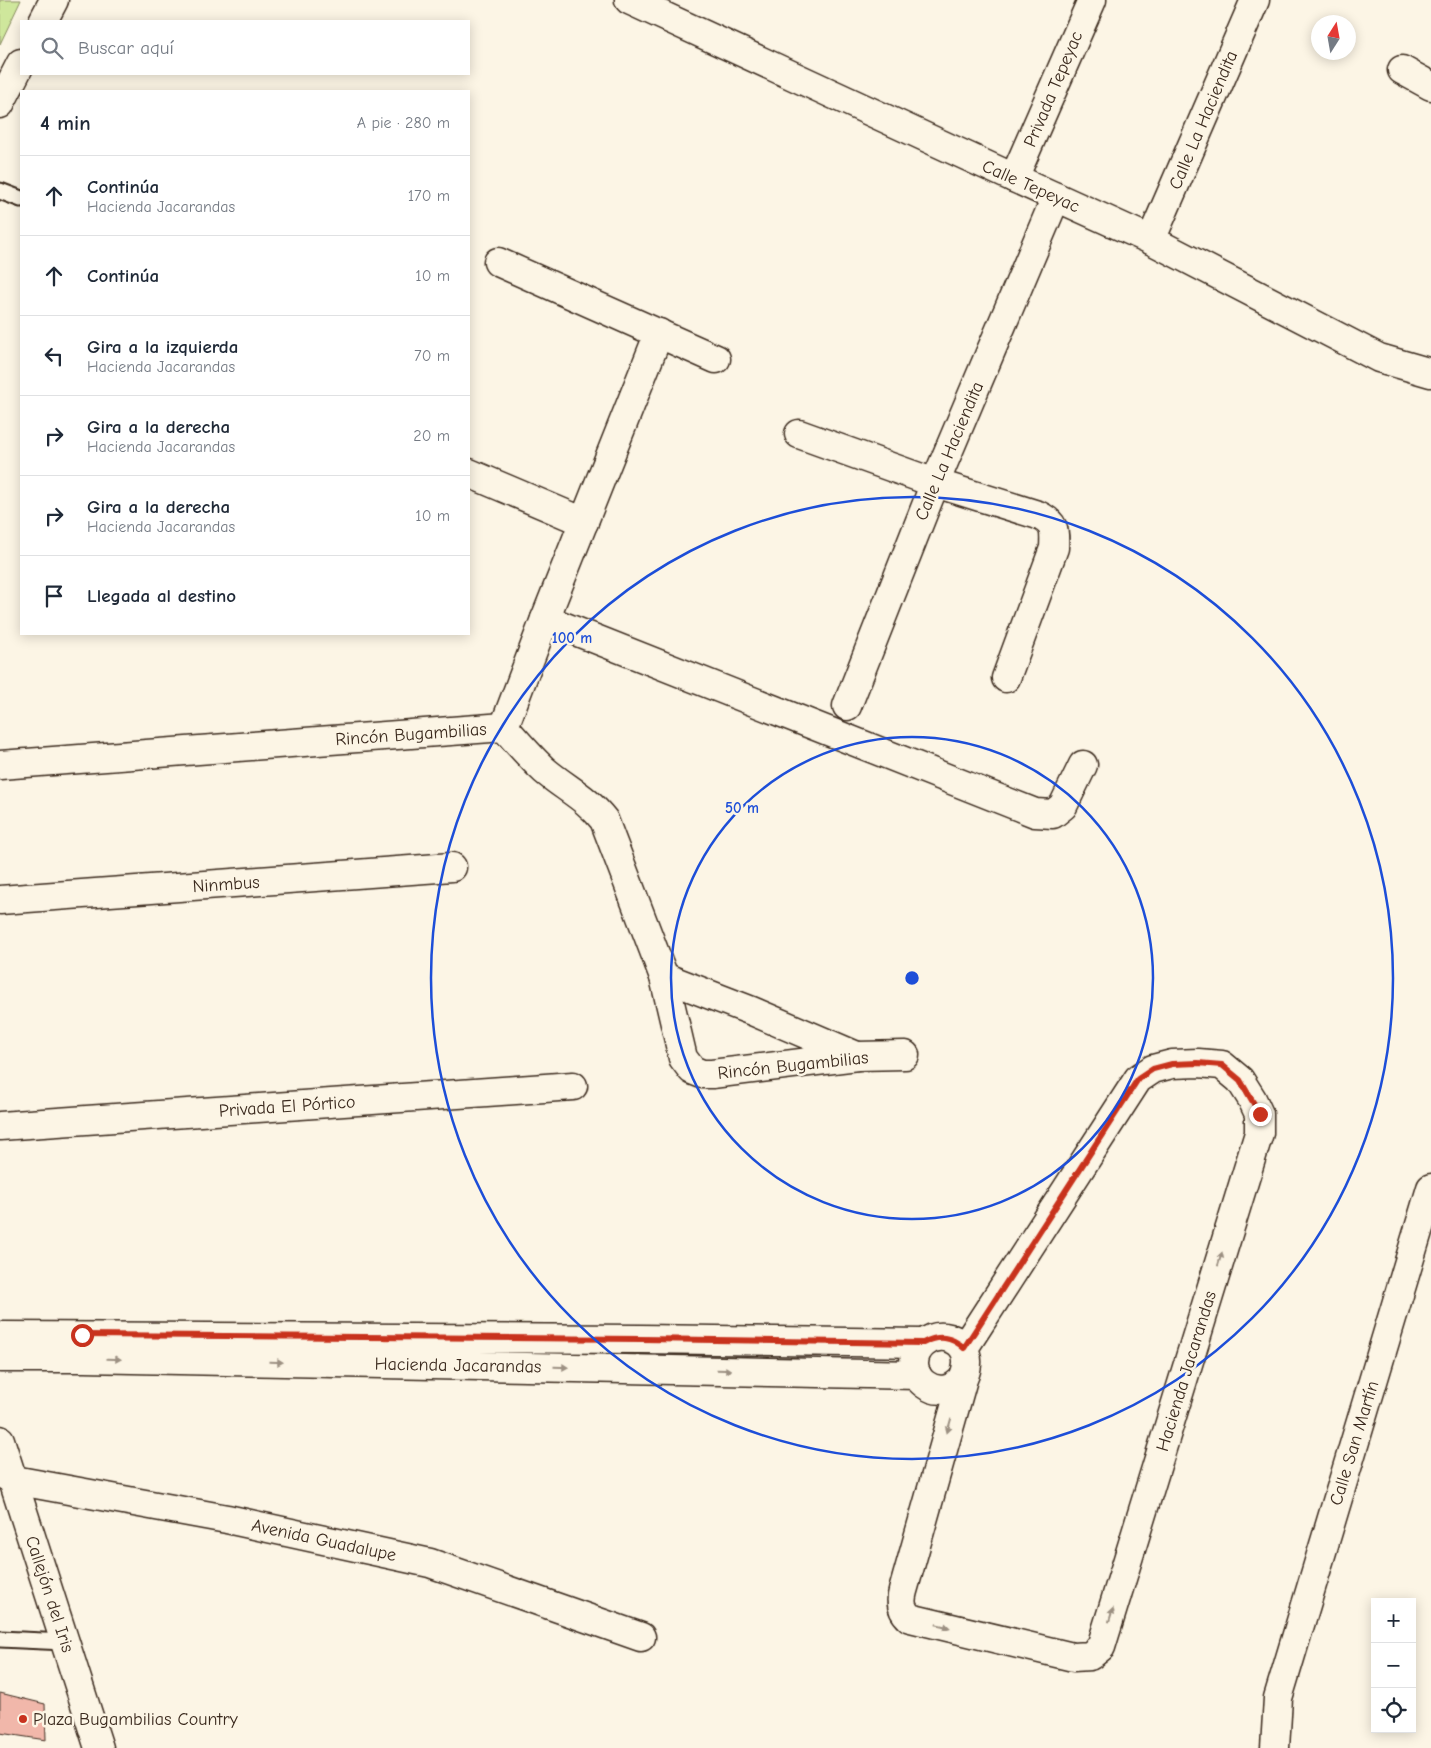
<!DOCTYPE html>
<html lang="es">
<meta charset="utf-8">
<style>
body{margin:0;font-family:"Comic Neue",sans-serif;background:#f6f6f7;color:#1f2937}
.controls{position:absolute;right:15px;bottom:15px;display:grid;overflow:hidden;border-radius:0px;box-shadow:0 2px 12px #0003}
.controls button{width:45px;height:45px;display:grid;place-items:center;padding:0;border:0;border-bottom:1px solid #e0e1e3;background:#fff;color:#1f2937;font:25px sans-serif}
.compass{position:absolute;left:1311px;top:15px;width:45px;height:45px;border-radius:50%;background:#fff;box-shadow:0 2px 12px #0003;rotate:11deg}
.stop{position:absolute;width:15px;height:15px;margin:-11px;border:4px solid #c8321e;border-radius:50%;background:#fff}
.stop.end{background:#c8321e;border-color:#fff;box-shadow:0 1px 5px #0008}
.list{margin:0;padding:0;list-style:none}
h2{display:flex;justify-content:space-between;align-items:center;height:65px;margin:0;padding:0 20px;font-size:21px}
h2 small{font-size:16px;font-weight:400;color:#747a83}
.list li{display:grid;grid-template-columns:32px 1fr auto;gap:15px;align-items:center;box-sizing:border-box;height:80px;padding:0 20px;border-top:1px solid #e0e1e3}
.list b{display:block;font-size:19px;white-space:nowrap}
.list p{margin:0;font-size:16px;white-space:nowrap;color:#747a83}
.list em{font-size:16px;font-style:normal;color:#747a83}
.icon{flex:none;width:28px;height:28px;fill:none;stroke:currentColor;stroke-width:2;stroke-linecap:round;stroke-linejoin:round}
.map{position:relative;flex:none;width:1431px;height:1748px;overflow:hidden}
.search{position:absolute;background:#fff;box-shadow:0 2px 12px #0003;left:20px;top:20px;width:450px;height:55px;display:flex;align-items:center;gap:12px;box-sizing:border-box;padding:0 18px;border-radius:0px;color:#747a83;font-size:19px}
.panel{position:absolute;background:#fff;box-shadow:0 2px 12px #0003;left:20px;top:90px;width:450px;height:545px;border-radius:0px}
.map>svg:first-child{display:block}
.green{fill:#cfe79c;stroke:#85885d}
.building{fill:#f1b7aa;stroke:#3b2a1e}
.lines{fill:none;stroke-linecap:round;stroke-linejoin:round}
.service-casing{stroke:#3b2a1e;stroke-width:19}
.minor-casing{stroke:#3b2a1e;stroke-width:31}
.tertiary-casing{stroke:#3b2a1e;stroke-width:31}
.service{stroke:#fcf5e5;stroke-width:15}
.minor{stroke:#fcf5e5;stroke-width:28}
.tertiary{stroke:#fcf5e5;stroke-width:28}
.oneway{fill:#9c9082}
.route{stroke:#c8321e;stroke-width:6}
.ring{fill:none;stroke:#1d4ed8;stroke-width:2.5}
.poi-dot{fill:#c8321e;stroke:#fcf5e5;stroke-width:2}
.labels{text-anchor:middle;stroke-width:5;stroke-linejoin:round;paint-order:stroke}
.street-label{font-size:18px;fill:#3b2a1e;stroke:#fcf5e5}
.poi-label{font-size:18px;fill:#3b2a1e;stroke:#fcf5e5;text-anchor:start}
.centre{fill:#1d4ed8;stroke:#fcf5e5;stroke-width:2.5}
.ring-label{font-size:15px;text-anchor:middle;font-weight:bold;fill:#1d4ed8;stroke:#fcf5e5;stroke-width:5;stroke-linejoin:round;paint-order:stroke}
</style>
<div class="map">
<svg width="1431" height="1748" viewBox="0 0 1431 1748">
<rect width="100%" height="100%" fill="#fcf5e5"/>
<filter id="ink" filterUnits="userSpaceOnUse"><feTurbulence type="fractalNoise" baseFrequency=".02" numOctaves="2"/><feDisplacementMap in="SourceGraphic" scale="10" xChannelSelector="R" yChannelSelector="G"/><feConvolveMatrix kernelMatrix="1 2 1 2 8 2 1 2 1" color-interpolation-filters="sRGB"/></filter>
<g filter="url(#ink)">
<!-- green -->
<path class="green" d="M0,0H21L0,44Z"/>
<!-- building -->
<path class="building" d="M0,1693L45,1704L46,1740L0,1733Z"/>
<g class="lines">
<defs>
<g id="service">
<path d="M0,191L21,199"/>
<path d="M0,1639L65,1642"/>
</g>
<g id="minor">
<path d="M629,0L1014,178L1151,240L1379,358L1431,373"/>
<path d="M1402,70L1431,86"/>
<path d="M1014,178L1092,0"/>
<path d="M1151,240L1255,0"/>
<path d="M498,262L716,359"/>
<path d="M799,434L935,483L1038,515C1055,523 1055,530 1054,548L1006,678"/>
<path d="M469,473L584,522"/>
<path d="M545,619L1035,813L1053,814L1063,806L1083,765"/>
<path d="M847,706L935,483L1056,197"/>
<path d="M504,727C517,742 530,757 544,770C565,788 587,798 604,820L664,977L683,1058L692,1070L702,1074H712L857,1056L905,1055"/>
<path d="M504,727L545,619L659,333"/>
<path d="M0,765L504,727"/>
<path d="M0,900L452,867"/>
<path d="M664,977L752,1011L857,1056"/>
<path d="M0,1126L573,1086"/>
<path d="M0,1336L641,1339L923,1343"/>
<path d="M0,1358H84L917,1375"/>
<path d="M963,1379C958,1384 953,1388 947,1389C931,1393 914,1380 914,1364C914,1347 930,1335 945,1337C968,1341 971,1361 963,1379L903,1591C900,1602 901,1610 910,1618L1073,1657L1090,1656L1101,1647L1259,1133V1114L1252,1099L1240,1080L1222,1065L1198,1063L1172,1064L1153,1069L1138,1079L964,1348"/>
<path d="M0,1473L14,1480L227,1519L430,1563L641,1637"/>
<path d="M1275,1748L1278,1698L1431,1188"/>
</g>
<g id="tertiary">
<path d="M43,21L54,0"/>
<path d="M0,104L21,63"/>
<path d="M0,1440L99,1748"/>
</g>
</defs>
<!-- service casing -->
<use href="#service" class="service-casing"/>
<!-- minor casing -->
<use href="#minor" class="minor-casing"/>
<!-- tertiary casing -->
<use href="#tertiary" class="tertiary-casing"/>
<!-- service -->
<use href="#service" class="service"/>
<!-- minor -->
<use href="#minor" class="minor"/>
<!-- tertiary -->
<use href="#tertiary" class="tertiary"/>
</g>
<!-- one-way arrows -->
<defs><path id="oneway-solid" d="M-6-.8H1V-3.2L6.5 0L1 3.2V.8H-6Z" transform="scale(1.25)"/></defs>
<g class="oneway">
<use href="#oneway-solid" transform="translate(1220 1259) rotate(-73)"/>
<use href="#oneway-solid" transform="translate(114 1359) rotate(1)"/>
<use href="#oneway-solid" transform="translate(276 1362) rotate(1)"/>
<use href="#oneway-solid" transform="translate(561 1367) rotate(1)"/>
<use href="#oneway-solid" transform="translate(724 1370) rotate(1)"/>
<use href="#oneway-solid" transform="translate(949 1426) rotate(106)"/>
<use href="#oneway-solid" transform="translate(1111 1615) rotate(-73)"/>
<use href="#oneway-solid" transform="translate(943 1626) rotate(14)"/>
</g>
</g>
<g class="lines" filter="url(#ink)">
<!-- route -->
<path class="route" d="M82,1335L641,1339L923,1343C939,1335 951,1336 964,1348L1138,1079L1153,1069L1172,1064L1198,1063L1222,1065L1240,1080L1260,1114"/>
</g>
<!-- distance rings -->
<g class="ring">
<circle cx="912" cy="978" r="241"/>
<circle cx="912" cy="978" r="481"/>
</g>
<!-- markers -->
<circle class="poi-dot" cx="23" cy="1719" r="5"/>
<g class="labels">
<!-- street labels -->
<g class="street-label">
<text transform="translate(1053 89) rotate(-67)" y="6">Privada Tepeyac</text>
<text transform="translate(1203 120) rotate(-67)" y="6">Calle La Haciendita</text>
<text transform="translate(1031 186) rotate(24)" y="6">Calle Tepeyac</text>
<text transform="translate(949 451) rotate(-67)" y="6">Calle La Haciendita</text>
<text transform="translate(411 734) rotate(-4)" y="6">Rincón Bugambilias</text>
<text transform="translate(226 884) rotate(-4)" y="6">Ninmbus</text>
<text transform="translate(793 1065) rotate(-6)" y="6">Rincón Bugambilias</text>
<text transform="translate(287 1106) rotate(-4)" y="6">Privada El Pórtico</text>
<text transform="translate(458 1365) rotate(1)" y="6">Hacienda Jacarandas</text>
<text transform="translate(1186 1371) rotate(-73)" y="6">Hacienda Jacarandas</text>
<text transform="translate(1354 1443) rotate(-73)" y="6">Calle San Martín</text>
<text transform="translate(324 1540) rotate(12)" y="6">Avenida Guadalupe</text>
<text transform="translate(50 1594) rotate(72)" y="6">Callejón del Iris</text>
</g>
<!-- poi labels -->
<g class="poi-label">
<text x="33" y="1725">Plaza Bugambilias Country</text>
</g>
</g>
<circle cx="912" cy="978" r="8" class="centre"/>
<g class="ring-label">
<text x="572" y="643">100 m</text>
<text x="742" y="813">50 m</text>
</g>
</svg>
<div class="controls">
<button>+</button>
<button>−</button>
<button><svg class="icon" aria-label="locate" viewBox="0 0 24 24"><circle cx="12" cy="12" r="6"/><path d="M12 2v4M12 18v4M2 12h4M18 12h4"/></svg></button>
</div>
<svg class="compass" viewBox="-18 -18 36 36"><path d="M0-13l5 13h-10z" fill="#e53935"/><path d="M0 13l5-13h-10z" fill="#747a83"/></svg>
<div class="stop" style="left:82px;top:1335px"></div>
<div class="stop end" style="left:1260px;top:1114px"></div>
<div class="search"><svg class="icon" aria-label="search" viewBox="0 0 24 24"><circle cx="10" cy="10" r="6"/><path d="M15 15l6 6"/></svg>Buscar aquí</div>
<section class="panel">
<h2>4 min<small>A pie · 280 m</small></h2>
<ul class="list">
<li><svg class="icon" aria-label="ahead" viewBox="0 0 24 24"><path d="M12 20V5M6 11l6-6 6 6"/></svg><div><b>Continúa</b><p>Hacienda Jacarandas</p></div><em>170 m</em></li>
<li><svg class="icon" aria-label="ahead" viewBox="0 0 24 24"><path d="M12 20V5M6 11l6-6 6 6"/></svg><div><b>Continúa</b></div><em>10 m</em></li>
<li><svg class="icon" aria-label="left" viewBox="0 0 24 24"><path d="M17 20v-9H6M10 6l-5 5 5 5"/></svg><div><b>Gira a la izquierda</b><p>Hacienda Jacarandas</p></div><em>70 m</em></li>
<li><svg class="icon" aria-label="right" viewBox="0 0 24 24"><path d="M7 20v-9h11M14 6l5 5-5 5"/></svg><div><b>Gira a la derecha</b><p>Hacienda Jacarandas</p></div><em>20 m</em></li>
<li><svg class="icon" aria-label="right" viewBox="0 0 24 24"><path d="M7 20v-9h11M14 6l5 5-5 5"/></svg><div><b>Gira a la derecha</b><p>Hacienda Jacarandas</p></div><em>10 m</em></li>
<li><svg class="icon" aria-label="arrive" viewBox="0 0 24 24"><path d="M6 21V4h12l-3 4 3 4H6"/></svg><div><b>Llegada al destino</b></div></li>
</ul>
</section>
</div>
